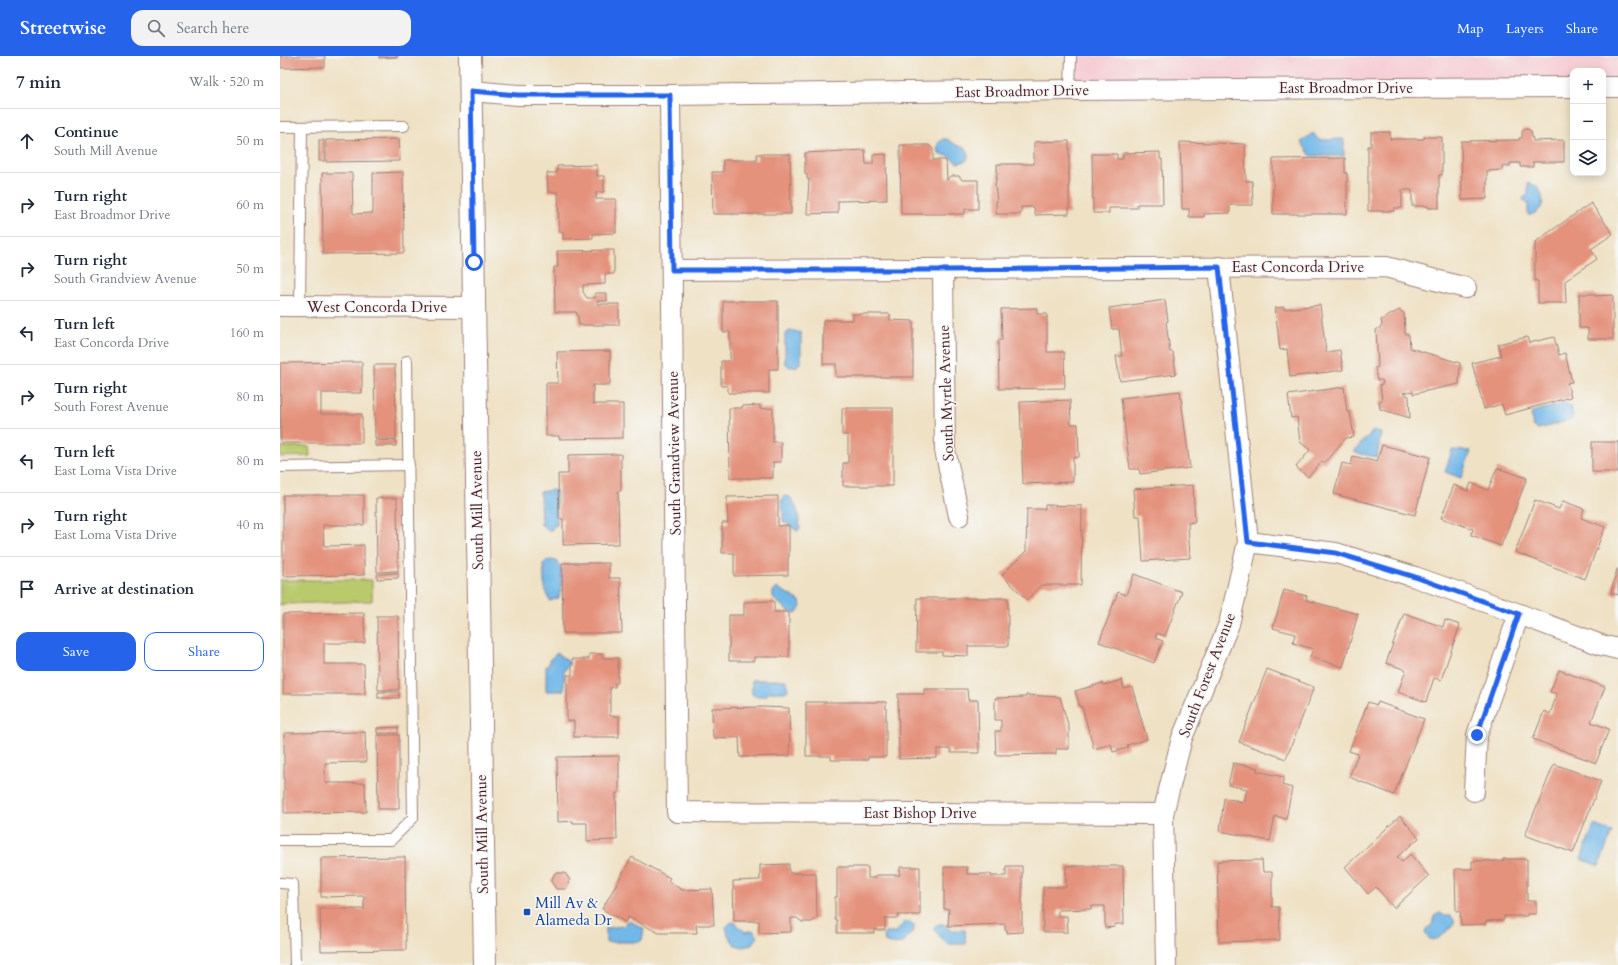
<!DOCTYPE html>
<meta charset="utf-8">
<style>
body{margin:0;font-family:Cardo,serif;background:#f2f2f3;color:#1f2937}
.controls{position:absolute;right:12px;top:12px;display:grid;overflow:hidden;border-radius:8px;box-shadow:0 2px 10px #0003}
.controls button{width:36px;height:36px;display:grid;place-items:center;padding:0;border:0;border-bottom:1px solid #e0e1e3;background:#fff;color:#1f2937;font:20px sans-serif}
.stop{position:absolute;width:12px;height:12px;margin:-9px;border:3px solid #2563eb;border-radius:50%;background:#fff}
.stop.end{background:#2563eb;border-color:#fff;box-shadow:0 1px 4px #0008}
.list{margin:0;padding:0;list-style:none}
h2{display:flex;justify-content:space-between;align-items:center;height:52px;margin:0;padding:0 16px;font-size:17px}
h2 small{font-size:13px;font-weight:400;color:#747a83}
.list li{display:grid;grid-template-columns:26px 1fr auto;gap:12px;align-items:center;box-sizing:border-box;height:64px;padding:0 16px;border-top:1px solid #e0e1e3}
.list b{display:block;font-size:15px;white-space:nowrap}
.list p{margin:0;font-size:13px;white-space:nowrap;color:#747a83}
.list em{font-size:13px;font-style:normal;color:#747a83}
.actions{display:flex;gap:8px;padding:12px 16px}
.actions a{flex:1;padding:9px 0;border:1px solid #2563eb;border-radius:12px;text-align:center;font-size:14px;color:#2563eb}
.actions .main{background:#2563eb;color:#fff}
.icon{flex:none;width:22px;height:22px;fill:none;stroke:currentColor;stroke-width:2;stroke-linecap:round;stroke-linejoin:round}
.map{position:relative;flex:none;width:1338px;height:909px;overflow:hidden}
header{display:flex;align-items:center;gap:24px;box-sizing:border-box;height:56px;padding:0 20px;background:#2563eb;color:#fff}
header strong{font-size:19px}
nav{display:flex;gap:22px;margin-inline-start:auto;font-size:14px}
.search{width:280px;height:36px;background:#f2f2f3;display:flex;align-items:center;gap:10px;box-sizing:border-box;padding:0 14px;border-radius:12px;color:#747a83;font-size:15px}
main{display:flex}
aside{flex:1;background:#fff}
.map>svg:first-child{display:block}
.built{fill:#f6cfd5}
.green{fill:#b9ca6d;stroke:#82744c}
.water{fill:#71b7e8;stroke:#5e6b8a}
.building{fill:#e4927b}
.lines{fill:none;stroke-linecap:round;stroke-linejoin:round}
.lane-casing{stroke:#9c8078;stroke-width:12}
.street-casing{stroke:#9c8078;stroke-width:22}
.secondary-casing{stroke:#9c8078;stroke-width:24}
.lane{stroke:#fff;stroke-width:10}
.street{stroke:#fff;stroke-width:20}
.secondary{stroke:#fff;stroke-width:22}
.route{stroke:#2563eb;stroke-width:5}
.transit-dot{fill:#1a4fb4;stroke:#f6f6f2;stroke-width:1.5}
.labels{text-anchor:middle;stroke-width:3;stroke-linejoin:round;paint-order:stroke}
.street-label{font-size:15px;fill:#4a1f2b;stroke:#f6f6f2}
.transit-label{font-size:15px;fill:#164399;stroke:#f6f6f2;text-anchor:start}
</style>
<header>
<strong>Streetwise</strong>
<div class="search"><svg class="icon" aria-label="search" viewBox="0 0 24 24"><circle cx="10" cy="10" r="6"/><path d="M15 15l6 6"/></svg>Search here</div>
<nav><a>Map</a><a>Layers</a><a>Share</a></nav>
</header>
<main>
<aside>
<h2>7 min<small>Walk · 520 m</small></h2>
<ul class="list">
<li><svg class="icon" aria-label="ahead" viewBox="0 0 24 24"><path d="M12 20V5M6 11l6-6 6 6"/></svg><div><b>Continue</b><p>South Mill Avenue</p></div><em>50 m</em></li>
<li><svg class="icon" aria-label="right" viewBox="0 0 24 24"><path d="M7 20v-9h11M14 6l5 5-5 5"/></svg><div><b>Turn right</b><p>East Broadmor Drive</p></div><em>60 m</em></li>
<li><svg class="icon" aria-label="right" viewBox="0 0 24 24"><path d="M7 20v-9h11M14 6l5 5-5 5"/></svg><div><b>Turn right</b><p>South Grandview Avenue</p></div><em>50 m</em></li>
<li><svg class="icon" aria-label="left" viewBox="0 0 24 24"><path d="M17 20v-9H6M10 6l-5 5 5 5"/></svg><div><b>Turn left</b><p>East Concorda Drive</p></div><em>160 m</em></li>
<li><svg class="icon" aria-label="right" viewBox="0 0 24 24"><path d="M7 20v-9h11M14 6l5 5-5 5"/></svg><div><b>Turn right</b><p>South Forest Avenue</p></div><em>80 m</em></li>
<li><svg class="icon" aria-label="left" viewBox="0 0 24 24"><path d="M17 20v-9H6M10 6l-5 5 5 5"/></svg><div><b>Turn left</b><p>East Loma Vista Drive</p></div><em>80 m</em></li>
<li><svg class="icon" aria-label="right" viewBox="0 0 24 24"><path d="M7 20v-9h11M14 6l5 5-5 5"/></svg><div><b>Turn right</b><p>East Loma Vista Drive</p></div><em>40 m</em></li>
<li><svg class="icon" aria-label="arrive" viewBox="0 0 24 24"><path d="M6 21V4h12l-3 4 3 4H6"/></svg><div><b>Arrive at destination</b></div></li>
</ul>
<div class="actions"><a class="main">Save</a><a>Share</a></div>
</aside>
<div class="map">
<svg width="1338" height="909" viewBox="0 0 1338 909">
<rect width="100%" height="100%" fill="#f6f6f2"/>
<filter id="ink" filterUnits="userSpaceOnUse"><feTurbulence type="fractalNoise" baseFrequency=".025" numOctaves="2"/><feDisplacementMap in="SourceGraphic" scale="8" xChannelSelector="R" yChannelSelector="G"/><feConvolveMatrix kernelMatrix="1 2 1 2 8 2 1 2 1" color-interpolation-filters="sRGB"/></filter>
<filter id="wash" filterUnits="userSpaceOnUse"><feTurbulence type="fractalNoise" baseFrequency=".012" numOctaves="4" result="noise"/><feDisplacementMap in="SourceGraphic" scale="16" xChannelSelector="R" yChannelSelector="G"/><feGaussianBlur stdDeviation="0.9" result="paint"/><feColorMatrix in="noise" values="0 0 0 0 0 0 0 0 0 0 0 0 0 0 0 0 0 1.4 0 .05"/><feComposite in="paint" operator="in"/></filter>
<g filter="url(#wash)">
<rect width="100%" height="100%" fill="#efe1c4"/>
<!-- built -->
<path class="built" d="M791,0H1338V31H1323V15H1293V31L790,34Z"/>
<!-- green -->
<g class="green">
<path d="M29,390L30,400L0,401V391Z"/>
<path d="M0,524H92V545L4,548L0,549Z"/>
</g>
<!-- water -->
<g class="water">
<path d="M1033,77L1039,84L1064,83V100H1031L1021,86Z"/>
<path d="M663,83H667L678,90L686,92C689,97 689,101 686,105L678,107L668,100L659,97C656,91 657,87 663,83Z"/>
<path d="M1248,127L1257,130C1266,141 1265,157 1248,159V147L1243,144L1244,141L1248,139Z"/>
<path d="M510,275H514L521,277V307H519L517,310L510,311L505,307V278Z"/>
<path d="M1286,347L1289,350H1290L1293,360H1292L1291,364L1258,373L1253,370L1251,360L1252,359V356Z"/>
<path d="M1093,375L1101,377L1097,401L1075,397V394Z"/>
<path d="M1172,394L1191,395L1181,422L1165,416Z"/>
<path d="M272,434L276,435L277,469H275L271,474H267L263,469H261L260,436Z"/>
<path d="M505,440L510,441C518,450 519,462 520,473L518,475L514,473L503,465V453L501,445Z"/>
<path d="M271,504L277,505C285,514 281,531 279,542L270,545C264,533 263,525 264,511L262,509L266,505Z"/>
<path d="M498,532L520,545L521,551L516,557L509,556L493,542V535Z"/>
<path d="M277,597L290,607L284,615V635H266V611L270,606L269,604Z"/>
<path d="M472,624H506L508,634L505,636H488L486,640H474L472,638Z"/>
<path d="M1314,769L1332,776L1319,810L1301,803Z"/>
<path d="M1160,857L1165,860H1171L1174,864V867C1168,874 1152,895 1145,876L1146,873L1152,869L1154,860Z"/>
<path d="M350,865L364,873L362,884L359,886H326V872L344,870L347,866Z"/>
<path d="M451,866L456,867L465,876L472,874L474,875L477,881L471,889L463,891L455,889L448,879L446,871Z"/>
<path d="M630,866L634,869V875L627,881L623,887L609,888L605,886L604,878L609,876H616L624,867Z"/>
<path d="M659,868H663L672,874H685L686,888H667L655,875V870Z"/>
</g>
<g id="blocks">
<!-- building -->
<g class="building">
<path d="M0,0H45V11L0,12Z"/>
<path d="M99,0H118V1L99,2Z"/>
<path d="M1244,73H1247L1251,75L1253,85L1284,84V106H1253V111H1240V107H1230V110H1222V114L1207,115V143L1182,144L1181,85L1239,84V82H1242V76Z"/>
<path d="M1091,76H1110V83H1144V81H1162V119H1159V152H1148V150H1132V134H1122V152H1114V155H1088V90H1091Z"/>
<path d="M119,83L120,105L46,106V84Z"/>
<rect x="39" y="84" width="5" height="21"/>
<path d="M789,85V158L755,159L754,151H741V158H716V146H717L715,129L717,118V108H754V86Z"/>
<path d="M900,86L965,88L966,125H972L973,149H950V157L924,158V161H909V153H902Z"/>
<path d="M620,89H649L653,93V104H666L667,124L670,120H679L682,124H698V153H685V158H621Z"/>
<path d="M585,94L586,108H593V99L606,98L607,144L558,145V157L527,158L529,123H527V118H525V97Z"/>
<path d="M880,96V103H882L883,148H857V152H829V157H813L812,98H837V103H843V97Z"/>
<path d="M477,98H510L511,158H433L432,116H443V104H477Z"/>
<path d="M1065,102V117H1067V158H993V103Z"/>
<path d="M317,109V120H324V136H316V143H336V177L313,178V182L283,183V176H279L278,136H268L267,117H277V110Z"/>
<path d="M123,116L124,197L43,198L42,117H72L73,158L93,157V117Z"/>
<path d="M1311,147L1333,178L1311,193L1317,203L1285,225L1286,247H1258V225H1255V186Z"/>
<path d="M334,194V218H325V228L303,229V236L307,242H315V237H327V245H317V248H339V269H299L298,260L296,256H275L274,211H278L277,195Z"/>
<path d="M1299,238H1315V240L1333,239V283H1308V272H1299Z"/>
<path d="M885,244L888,265L886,266L890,296H893L896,318L840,325L836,300H842L839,273H832L829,252Z"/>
<path d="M443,245H498V313H489V337H448V330H441V305H450V276H443Z"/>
<path d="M1040,249L1046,296L1060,294L1063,314L1010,321L1007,293L1000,294L995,252L1004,251V253Z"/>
<path d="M757,252V258H767V296H784L785,332L719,333L718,284H722L721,253Z"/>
<path d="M1119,254L1124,257L1125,277L1129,279L1130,292L1180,307L1179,328L1133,338V335L1123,337L1129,340L1130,362L1100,353L1099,345H1102L1100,328H1103L1102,324H1097L1095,312L1098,311L1096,274L1102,270L1101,264Z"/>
<path d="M573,258H610V264L633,265V321H556V308H543V264H573Z"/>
<path d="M1247,281L1249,287L1274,281L1279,299L1285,297L1292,326L1287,327L1291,341L1225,359L1222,348L1204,353L1192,307L1221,300L1218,288Z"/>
<path d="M330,295V329H313V348H343V382L279,383V380H266V327H278L277,296Z"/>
<path d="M82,306V337H41V358H82V387H1L0,307Z"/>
<path d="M94,309H115L116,383H95Z"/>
<path d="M1064,331L1067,356H1070L1074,381L1066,382L1044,407L1042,405L1028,421L1016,411L1030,394L1020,386L1017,361L1011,362L1008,339Z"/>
<path d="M900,335L910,412L860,418L859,413H850L841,342Z"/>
<path d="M790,344L791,368H798L799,401L793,402V426L743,428L740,346Z"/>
<path d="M480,349V353L493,352V386H501V406H493V422H450L449,352H462V350Z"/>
<path d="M562,352H613V430H563V407H568V379H562Z"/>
<path d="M116,384V390H95V385Z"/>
<rect x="1312" y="386" width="26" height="30"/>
<path d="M1102,389L1150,401L1135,459L1054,438L1062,407L1071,409L1073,400L1097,406Z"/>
<path d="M341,398V435H338L339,488L283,489V463H279L278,418H288V399Z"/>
<path d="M1217,412L1247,422L1221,490L1191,479L1193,473L1161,462L1174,429L1188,435L1191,427L1208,434Z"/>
<path d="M913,429L915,466L908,467L910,502L863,505L860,460H855L853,433Z"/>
<path d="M3,439H84V469H43L44,490L84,489V519L3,520Z"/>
<path d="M498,440V470L509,469V501H508V519L454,520V497H442V467H448L447,441Z"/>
<path d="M96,442H117L118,515L97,516Z"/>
<path d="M1255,444L1279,453L1283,445L1304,453L1301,462L1325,471L1305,523L1235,496Z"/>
<path d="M765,449L802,450L801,529H761L747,544L722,519L746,495L747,453H765Z"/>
<path d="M282,507H329V522H340L342,577H283Z"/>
<path d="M1337,513H1338V539L1331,537Z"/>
<path d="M118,517V522L97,523V518Z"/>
<path d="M854,518L902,536L885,580L877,577L875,582L883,585L874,607L819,586L838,536L846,539Z"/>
<path d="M1004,534L1027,540L1026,544L1078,558L1063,611L1030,601L1033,593L1013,587L1015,578L993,572Z"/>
<path d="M637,542H728V590H688V600L662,599V596H636Z"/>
<path d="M494,545V556H509V601H474V605H449V559H464V546Z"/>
<path d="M84,557L85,587H44V608H84L85,638H3V558Z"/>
<path d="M1124,557L1163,571L1165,564L1180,569L1161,624L1154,622L1146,646L1118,636L1126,614L1106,607Z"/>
<path d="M97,560H118L119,634H98Z"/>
<path d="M309,598H322V602H338V627H335V631H330V660H339V681H294V665H287V619H292V603H309Z"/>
<path d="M987,613L1034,631L1006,703L959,686Z"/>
<path d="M1279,614L1325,631L1311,666L1329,673L1316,707L1253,683L1264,655L1270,658L1277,638L1270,636Z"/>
<path d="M842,624L844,633L852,631L867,683L847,689L848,692L833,696L831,688L814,693L802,651H800L795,635L823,627L824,629Z"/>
<path d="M644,633H687L688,644H698L699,697H671V693H657V702L619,703L618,638H644Z"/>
<rect x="98" y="636" width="21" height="6"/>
<path d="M746,639L780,641L789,672V693H776V698L716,699L715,675H721V664H715V642L746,641Z"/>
<path d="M526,646H606V701H588V704H551V700H526Z"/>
<path d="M1088,646L1097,649L1098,646L1144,663L1114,739L1069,721L1078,698L1069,695Z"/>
<path d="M482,651L509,652L510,700L460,701L459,681L433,682L432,652Z"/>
<path d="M118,671V677H97V672Z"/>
<path d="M85,676L86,706L45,707V727H85L86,756L4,757V677Z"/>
<path d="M97,679H119V753H98Z"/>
<path d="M339,700V737H336L337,784L307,785V767H293V765L278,766L277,701Z"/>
<path d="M953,707L978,712L977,715L1004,721L1002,729L1012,732L1006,763L995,760L990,785L940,775L944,742L964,746L967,733L948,729Z"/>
<path d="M1274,708L1321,725L1293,797L1245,779Z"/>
<path d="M1120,760L1139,782L1117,801L1122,806L1130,798L1149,820L1114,852L1096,831L1088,838L1065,811Z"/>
<path d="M125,801L126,894L41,895L40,853H84V840L41,841V802Z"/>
<path d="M352,801L390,822L388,825L402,834L432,833L434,869H416L417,877H379L348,861L345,866L322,853Z"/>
<path d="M1223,803H1247V845H1256V858H1247V860H1224V864L1206,865V868L1181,869L1180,855H1176L1175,813H1192V805H1223Z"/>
<path d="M982,804L983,816H992V851H999L1000,884L939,886L937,805Z"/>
<path d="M509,808V817H536L537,862L532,866H522L517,862H511V876L479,877V865H454L453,825L480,824V809Z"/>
<path d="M726,810H742V876L727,877V874H725V868L668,870L669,853H664V811H687V818H711V820H726Z"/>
<path d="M786,810H843L844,868H835V871L825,872V850H811V853L778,854V860H787L788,876H763V831H786Z"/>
<path d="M557,811H588V822H596V819H620V811H640V859H618V862H605V874H594V877H557V864H555V841H557Z"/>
<path d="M275,817H285L290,824L286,833H276L271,825Z"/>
</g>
</g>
</g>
<g filter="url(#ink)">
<use href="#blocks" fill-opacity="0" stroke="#9c8078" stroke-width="1"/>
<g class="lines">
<defs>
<g id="lane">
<path d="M790,34L791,0"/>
<path d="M0,71L124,70"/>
<path d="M20,250L22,71"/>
<path d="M0,411L129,409"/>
<path d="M0,784H111L133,762L127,305"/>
<path d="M0,827L13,828L15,909"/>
</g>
<g id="street">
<path d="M1323,31H1338"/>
<path d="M191,35L239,39H390L790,34L1293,31"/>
<path d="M390,39L397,756L883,758"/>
<path d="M392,214L1106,211L1186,232"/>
<path d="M663,214L665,394L679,460"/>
<path d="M0,250L194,251"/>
<path d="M968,486L1056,497L1135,521L1239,558L1321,589L1338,593"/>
<path d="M1194,735L1197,679L1239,558"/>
<path d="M886,909L883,758L902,682L949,568L968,486L939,211"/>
</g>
<path id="secondary" d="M190,0L205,909"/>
</defs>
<!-- lane casing -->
<use href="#lane" class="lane-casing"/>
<!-- street casing -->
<use href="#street" class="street-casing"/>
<!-- secondary casing -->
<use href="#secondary" class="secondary-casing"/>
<!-- lane -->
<use href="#lane" class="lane"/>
<!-- street -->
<use href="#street" class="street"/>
<!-- secondary -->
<use href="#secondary" class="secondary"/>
</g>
</g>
<g class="lines" filter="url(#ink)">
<!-- route -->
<path class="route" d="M194,206L191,35L239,39H390L392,214H663L939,211L968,486L1056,497L1135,521L1239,558L1197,679"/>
</g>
<!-- markers -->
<rect class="transit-dot" x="243" y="852" width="8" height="8" rx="2"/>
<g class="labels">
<!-- street labels -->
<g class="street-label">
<text x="1066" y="37">East Broadmor Drive</text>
<text transform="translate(742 35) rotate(-1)" y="5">East Broadmor Drive</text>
<text x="1018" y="216">East Concorda Drive</text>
<text x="97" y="256">West Concorda Drive</text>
<text transform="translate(666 337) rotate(-92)" y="5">South Myrtle Avenue</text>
<text transform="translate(394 397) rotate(-91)" y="5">South Grandview Avenue</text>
<text transform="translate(197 454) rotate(-91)" y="5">South Mill Avenue</text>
<text transform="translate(927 619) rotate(-69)" y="5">South Forest Avenue</text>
<text x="640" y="762">East Bishop Drive</text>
<text transform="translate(202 778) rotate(-91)" y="5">South Mill Avenue</text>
</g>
<!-- transit labels -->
<g class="transit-label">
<text x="255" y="852">Mill Av &amp;<tspan x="255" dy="17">Alameda Dr</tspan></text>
</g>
</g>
</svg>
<div class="controls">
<button>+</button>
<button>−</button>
<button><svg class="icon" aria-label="layers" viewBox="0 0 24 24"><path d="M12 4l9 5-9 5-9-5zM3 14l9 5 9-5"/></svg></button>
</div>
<div class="stop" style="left:194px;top:206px"></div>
<div class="stop end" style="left:1197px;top:679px"></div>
</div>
</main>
